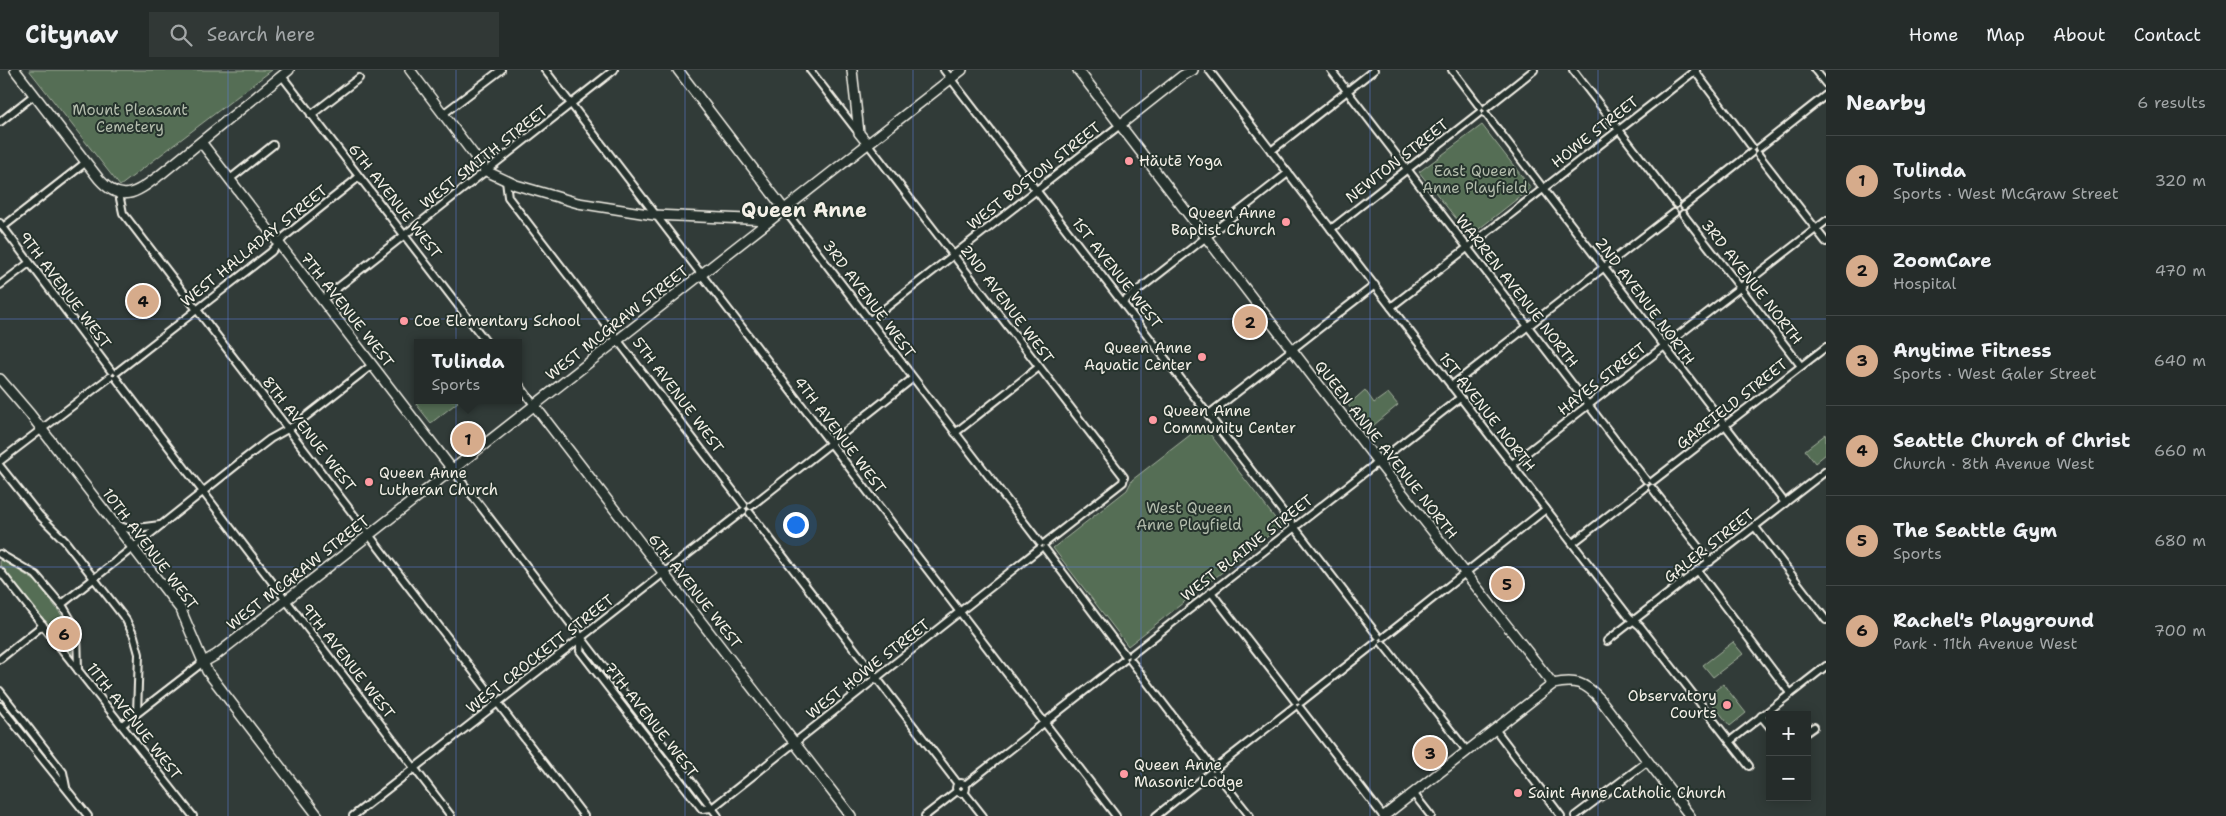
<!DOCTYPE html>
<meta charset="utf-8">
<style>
body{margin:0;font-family:"Shantell Sans",sans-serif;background:#313836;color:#f1f3f6}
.controls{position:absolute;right:15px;bottom:15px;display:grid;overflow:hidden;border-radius:0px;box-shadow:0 2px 12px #0003}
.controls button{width:45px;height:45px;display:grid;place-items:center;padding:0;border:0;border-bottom:1px solid #424847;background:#252c2a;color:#f1f3f6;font:25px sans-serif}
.you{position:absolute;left:795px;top:454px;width:18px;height:18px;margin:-12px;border:4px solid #fff;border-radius:50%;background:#1a73e8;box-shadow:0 0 0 8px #1a73e833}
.badge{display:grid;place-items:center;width:32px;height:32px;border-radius:50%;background:#d6ab8b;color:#111;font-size:16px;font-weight:700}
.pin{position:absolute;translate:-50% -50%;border:2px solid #fff;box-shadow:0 1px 5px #0006}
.popup{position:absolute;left:414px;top:269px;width:108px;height:65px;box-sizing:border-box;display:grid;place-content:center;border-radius:0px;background:#252c2a;filter:drop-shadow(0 1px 4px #0005);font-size:16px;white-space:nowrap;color:#a3a7a8}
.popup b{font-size:19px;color:#f1f3f6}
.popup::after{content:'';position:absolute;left:50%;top:100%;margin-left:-10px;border:10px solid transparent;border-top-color:#252c2a}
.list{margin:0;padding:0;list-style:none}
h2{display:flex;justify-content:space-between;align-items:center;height:65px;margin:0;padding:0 20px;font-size:21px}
h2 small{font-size:16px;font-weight:400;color:#a3a7a8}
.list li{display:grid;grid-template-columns:32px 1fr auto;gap:15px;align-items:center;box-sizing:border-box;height:90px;padding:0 20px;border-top:1px solid #424847}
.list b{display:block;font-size:19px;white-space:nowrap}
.list p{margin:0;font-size:16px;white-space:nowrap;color:#a3a7a8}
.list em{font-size:16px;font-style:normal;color:#a3a7a8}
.icon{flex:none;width:28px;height:28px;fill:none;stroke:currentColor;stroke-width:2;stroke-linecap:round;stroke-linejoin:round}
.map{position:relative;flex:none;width:1826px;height:746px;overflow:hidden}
header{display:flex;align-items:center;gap:30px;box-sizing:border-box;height:70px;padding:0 25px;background:#252c2a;border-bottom:1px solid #424847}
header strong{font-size:24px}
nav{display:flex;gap:28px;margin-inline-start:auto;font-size:18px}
.search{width:350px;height:45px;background:#313836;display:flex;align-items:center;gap:12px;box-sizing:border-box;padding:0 18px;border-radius:0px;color:#a3a7a8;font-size:19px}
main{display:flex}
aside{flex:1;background:#252c2a}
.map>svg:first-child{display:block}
.green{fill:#556e55;stroke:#a4b09e}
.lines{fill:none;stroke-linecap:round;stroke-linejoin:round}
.street-casing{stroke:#f4f1e8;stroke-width:10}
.secondary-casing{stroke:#f4f1e8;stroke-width:12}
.street{stroke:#26332d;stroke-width:6}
.secondary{stroke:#26332d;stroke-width:9}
.grid{fill:none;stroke:#5e7fdd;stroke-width:1;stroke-opacity:0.55}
.poi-dot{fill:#ff9aa2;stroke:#26332d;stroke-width:2}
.labels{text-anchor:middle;stroke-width:4;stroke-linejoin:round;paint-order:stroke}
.park-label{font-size:15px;fill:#b4bdad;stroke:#26332d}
.street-label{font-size:15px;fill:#f4f1e8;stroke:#26332d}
.poi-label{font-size:15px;fill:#f4f1e8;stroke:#26332d;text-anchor:start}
.district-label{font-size:20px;font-weight:bold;fill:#f4f1e8;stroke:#26332d}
</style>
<header>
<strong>Citynav</strong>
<div class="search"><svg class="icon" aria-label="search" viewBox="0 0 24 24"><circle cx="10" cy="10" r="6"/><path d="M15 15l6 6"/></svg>Search here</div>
<nav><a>Home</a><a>Map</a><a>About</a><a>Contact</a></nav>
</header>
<main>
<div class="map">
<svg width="1826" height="746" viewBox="0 0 1826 746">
<rect width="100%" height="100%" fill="#313b38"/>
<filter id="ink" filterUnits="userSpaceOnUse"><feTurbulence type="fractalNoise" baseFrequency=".02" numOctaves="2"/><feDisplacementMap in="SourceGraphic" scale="10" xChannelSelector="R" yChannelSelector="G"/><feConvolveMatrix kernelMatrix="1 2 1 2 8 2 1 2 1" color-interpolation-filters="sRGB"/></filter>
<g filter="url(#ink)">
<!-- green -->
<g class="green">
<path d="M29,0H272L120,116Z"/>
<path d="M1482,55L1531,118L1470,166L1419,102Z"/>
<path d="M1365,320L1374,333L1388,323L1398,335L1368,360L1348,335Z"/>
<path d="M421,330H457L458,332L431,353L416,334Z"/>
<path d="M1203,355L1281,456L1128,576L1053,478L1127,420L1132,410Z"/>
<path d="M1826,364V384L1815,393L1805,380Z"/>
<path d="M0,489L37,512L69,555L72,586L0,497Z"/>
<path d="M1733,572L1743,584L1713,607L1703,595Z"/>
<path d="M1723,614L1746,643L1730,656L1707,627Z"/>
</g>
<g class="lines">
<defs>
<g id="street">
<path d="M545,0L1116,746"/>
<path d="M810,0L858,62"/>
<path d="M944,0L1378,566"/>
<path d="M1209,0L1629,547L1640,556L1749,696"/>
<path d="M1331,0L1646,410"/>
<path d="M1452,0L1480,37"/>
<path d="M1573,0L1676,134"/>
<path d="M1694,0L1752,77"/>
<path d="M1815,0L1826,14"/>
<path d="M282,6L487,273"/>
<path d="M1486,38L1534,0"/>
<path d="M443,44L501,0"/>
<path d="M1486,44L1785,433"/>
<path d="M311,45L359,8"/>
<path d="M0,52L34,25"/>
<path d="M868,74L1124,407L1123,412L1045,473"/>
<path d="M1759,78L1826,25"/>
<path d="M1271,81L1374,0"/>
<path d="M1758,84L1826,172"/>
<path d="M230,109L273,75"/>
<path d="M506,111L508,127L744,435"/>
<path d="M119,124L123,143L584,746"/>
<path d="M1684,136L1751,83"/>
<path d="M784,139L1040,473"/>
<path d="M1683,144L1801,296"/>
<path d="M0,153L111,301"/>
<path d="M3,157L85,93"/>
<path d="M1331,159L1479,43"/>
<path d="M0,215L29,193"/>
<path d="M322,230L614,0"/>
<path d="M1123,232L1288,103"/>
<path d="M1391,237L1696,0"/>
<path d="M869,251L1120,55"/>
<path d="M117,302L271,182L284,167L359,107"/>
<path d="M116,308L451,746"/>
<path d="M518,313L534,335"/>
<path d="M1451,316L1674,143"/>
<path d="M1209,344L1375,215"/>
<path d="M955,363L1039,297"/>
<path d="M0,391L110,307"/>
<path d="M1512,394L1826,151"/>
<path d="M0,396L39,445L65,471L126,550L134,566L139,584L137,643"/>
<path d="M452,399L718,746"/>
<path d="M1653,411L1826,277"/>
<path d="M1652,418L1710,492"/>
<path d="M751,436L912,309"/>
<path d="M750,443L958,714"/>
<path d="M117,455L129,459L160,455"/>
<path d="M1755,457L1826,550"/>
<path d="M1573,473L1645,417"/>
<path d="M1045,479L1125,585"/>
<path d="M0,484L36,505L64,538L77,560L78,600"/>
<path d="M0,501L193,746"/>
<path d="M1698,501L1790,623"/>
<path d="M1211,522L1295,631"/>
<path d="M62,534L244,389L270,369L295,355L372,295"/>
<path d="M582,567L580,581L702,739L712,738"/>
<path d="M1384,567L1546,439"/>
<path d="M1607,571L1826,401"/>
<path d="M1383,574L1467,681"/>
<path d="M1131,585L1460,328"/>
<path d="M0,589L43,555"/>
<path d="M1131,591L1211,696"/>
<path d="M0,621L63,702L66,717"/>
<path d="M1301,632L1377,572"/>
<path d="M0,636L88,746"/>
<path d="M1300,638L1383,746"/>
<path d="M1761,646L1770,657"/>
<path d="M122,655L202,593"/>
<path d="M1495,659L1561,746"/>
<path d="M1807,662L1814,657"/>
<path d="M1730,671L1826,596"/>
<path d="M1217,697L1294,637"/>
<path d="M1216,703L1250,746"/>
<circle cx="961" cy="718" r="5"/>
<path d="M965,715L1124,590"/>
<path d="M964,722L983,746"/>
<path d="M1413,723L1431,746"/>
<path d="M712,738L1039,479"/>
<path d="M353,746L743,441"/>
<path d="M925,746L957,721"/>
<path d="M1156,746L1210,703"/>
<path d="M1575,746L1648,691"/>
</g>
<g id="secondary">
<path d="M15,0L99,109C122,135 137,122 160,105L289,0"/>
<path d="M410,0L486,101L516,115L578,133L654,145L770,150"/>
<path d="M678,0L784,139"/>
<path d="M852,0L859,63L868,74"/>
<path d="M1078,0L1378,392L1553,614"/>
<path d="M1120,55L1182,6L1193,0"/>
<path d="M201,72L452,399"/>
<path d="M0,309L30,344L181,540L207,601L318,746"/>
<path d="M534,335L851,746"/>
<path d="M202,593L216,585L962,0"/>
<path d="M1384,746L1553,614C1574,609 1585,612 1600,629L1690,746"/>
</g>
</defs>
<!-- street casing -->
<use href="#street" class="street-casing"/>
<!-- secondary casing -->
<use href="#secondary" class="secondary-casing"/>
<!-- street -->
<use href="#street" class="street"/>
<!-- secondary -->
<use href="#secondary" class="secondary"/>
</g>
</g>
<!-- grid -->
<path class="grid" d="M228,0V746M456,0V746M685,0V746M913,0V746M1141,0V746M1370,0V746M1598,0V746M0,249H1826M0,497H1826"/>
<!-- markers -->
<g class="poi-dot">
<circle cx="1129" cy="91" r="5"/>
<circle cx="1286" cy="152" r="5"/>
<circle cx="404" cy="251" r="5"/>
<circle cx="1202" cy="287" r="5"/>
<circle cx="1153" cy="350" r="5"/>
<circle cx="369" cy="412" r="5"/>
<circle cx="1727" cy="635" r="5"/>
<circle cx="1124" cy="704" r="5"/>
<circle cx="1518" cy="723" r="5"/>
</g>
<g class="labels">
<!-- park labels -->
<g class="park-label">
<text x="130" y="45">Mount Pleasant<tspan x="130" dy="17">Cemetery</tspan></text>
<text x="1475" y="106">East Queen<tspan x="1475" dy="17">Anne Playfield</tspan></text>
<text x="1189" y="443">West Queen<tspan x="1189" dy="17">Anne Playfield</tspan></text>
</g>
<!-- street labels -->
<g class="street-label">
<text transform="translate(1595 62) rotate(-38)" y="5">HOWE STREET</text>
<text transform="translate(484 87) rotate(-38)" y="5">WEST SMITH STREET</text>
<text transform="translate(1397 91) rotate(-38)" y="5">NEWTON STREET</text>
<text transform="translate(1034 106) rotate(-38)" y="5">WEST BOSTON STREET</text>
<text transform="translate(395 131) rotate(52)" y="5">6TH AVENUE WEST</text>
<text transform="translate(254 176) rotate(-39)" y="5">WEST HALLADAY STREET</text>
<text transform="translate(1117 203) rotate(52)" y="5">1ST AVENUE WEST</text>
<text transform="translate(1752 212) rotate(52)" y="5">3RD AVENUE NORTH</text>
<text transform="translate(65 220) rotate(53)" y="5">9TH AVENUE WEST</text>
<text transform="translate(1517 221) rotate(52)" y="5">WARREN AVENUE NORTH</text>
<text transform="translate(869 229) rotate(53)" y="5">3RD AVENUE WEST</text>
<text transform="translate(1645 231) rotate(53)" y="5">2ND AVENUE NORTH</text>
<text transform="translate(1007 234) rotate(53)" y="5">2ND AVENUE WEST</text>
<text transform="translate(347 240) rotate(52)" y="5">7TH AVENUE WEST</text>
<text transform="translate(617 253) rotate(-38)" y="5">WEST MCGRAW STREET</text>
<text transform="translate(1602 309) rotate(-38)" y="5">HAYES STREET</text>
<text transform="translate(678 325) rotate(53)" y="5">5TH AVENUE WEST</text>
<text transform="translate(1732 334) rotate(-38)" y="5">GARFIELD STREET</text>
<text transform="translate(1487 342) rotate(52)" y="5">1ST AVENUE NORTH</text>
<text transform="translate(309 364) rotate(52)" y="5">8TH AVENUE WEST</text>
<text transform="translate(840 365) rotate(53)" y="5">4TH AVENUE WEST</text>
<text transform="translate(1386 380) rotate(52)" y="5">QUEEN ANNE AVENUE NORTH</text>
<text transform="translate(1709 476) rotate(-38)" y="5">GALER STREET</text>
<text transform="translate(1247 478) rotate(-38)" y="5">WEST BLAINE STREET</text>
<text transform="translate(150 479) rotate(53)" y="5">10TH AVENUE WEST</text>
<text transform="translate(298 503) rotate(-38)" y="5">WEST MCGRAW STREET</text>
<text transform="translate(695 521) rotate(52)" y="5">6TH AVENUE WEST</text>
<text transform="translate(540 584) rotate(-38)" y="5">WEST CROCKETT STREET</text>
<text transform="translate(348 591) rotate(52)" y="5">9TH AVENUE WEST</text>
<text transform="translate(868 599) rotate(-38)" y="5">WEST HOWE STREET</text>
<text transform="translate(651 650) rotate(52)" y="5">7TH AVENUE WEST</text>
<text transform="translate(134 651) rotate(52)" y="5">11TH AVENUE WEST</text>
</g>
<!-- poi labels -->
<g class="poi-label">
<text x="1139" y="96">Häutē Yoga</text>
<text x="1276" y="148" text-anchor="end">Queen Anne<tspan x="1276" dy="17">Baptist Church</tspan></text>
<text x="414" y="256">Coe Elementary School</text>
<text x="1192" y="283" text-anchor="end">Queen Anne<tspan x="1192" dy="17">Aquatic Center</tspan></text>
<text x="1163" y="346">Queen Anne<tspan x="1163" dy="17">Community Center</tspan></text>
<text x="379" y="408">Queen Anne<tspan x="379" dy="17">Lutheran Church</tspan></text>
<text x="1717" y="631" text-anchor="end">Observatory<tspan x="1717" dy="17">Courts</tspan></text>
<text x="1134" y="700">Queen Anne<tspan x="1134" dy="17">Masonic Lodge</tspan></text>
<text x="1528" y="728">Saint Anne Catholic Church</text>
</g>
<!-- district labels -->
<g class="district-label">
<text x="804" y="147">Queen Anne</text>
</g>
</g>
</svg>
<div class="controls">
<button>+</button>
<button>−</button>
</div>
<div class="you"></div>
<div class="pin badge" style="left:468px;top:369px">1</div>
<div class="popup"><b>Tulinda</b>Sports</div>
<div class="pin badge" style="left:1250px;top:252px">2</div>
<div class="pin badge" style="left:1430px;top:683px">3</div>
<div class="pin badge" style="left:143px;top:231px">4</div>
<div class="pin badge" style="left:1507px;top:514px">5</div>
<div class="pin badge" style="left:64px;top:564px">6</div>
</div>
<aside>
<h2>Nearby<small>6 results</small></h2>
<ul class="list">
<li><span class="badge">1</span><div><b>Tulinda</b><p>Sports · West McGraw Street</p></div><em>320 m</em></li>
<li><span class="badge">2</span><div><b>ZoomCare</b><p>Hospital</p></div><em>470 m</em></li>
<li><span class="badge">3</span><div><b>Anytime Fitness</b><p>Sports · West Galer Street</p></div><em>640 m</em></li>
<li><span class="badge">4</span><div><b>Seattle Church of Christ</b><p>Church · 8th Avenue West</p></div><em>660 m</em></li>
<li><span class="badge">5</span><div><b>The Seattle Gym</b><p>Sports</p></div><em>680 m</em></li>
<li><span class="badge">6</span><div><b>Rachel's Playground</b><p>Park · 11th Avenue West</p></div><em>700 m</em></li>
</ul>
</aside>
</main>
